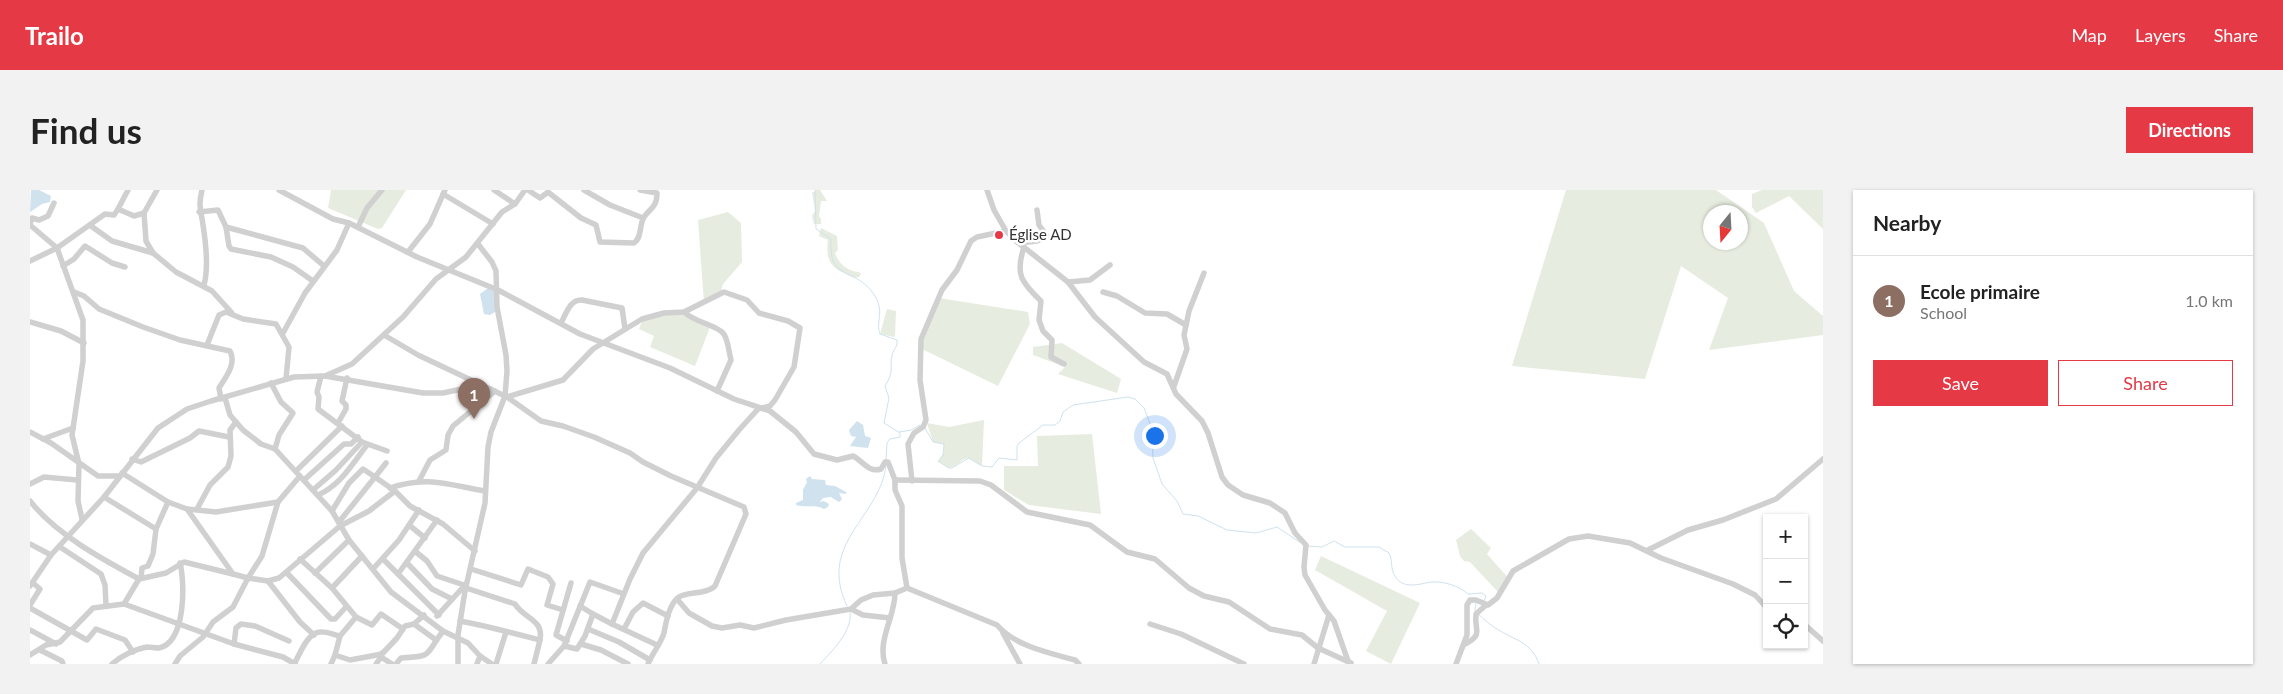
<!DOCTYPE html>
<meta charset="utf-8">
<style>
body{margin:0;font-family:Lato,sans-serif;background:#f2f2f2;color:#222}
.controls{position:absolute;right:15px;bottom:15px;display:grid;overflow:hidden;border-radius:0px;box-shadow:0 1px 4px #0004}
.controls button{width:45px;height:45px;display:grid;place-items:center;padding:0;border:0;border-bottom:1px solid #e0e0e0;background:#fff;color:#222;font:25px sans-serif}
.compass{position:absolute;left:1673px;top:15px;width:45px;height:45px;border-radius:50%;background:#fff;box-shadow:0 1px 4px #0004;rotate:198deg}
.you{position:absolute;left:1124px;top:245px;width:18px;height:18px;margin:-12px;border:4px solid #fff;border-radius:50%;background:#1a73e8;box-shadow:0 0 0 8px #1a73e833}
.badge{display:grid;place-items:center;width:32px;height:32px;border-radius:50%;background:#e63946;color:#fff;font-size:16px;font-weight:700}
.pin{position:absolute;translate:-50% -41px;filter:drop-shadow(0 1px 2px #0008)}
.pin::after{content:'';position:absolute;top:26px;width:18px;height:15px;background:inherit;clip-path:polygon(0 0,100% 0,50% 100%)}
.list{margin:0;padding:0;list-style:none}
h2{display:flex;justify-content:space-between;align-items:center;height:65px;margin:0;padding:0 20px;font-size:21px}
h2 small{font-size:16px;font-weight:400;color:#767676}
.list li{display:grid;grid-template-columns:32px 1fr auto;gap:15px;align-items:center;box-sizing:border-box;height:90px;padding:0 20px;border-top:1px solid #e0e0e0}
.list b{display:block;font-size:19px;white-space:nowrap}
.list p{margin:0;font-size:16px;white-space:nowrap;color:#767676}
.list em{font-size:16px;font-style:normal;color:#767676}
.actions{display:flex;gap:10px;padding:15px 20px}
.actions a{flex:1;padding:11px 0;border:1px solid #e63946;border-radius:0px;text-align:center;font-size:18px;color:#e63946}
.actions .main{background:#e63946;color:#fff}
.icon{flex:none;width:28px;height:28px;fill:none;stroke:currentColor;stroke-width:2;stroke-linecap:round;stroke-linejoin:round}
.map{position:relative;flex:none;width:1793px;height:474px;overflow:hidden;border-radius:0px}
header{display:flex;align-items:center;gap:30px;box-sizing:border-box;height:70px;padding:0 25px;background:#e63946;color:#fff}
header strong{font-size:24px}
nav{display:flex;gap:28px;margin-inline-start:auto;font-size:18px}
.intro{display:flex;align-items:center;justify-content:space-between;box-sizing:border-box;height:120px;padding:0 30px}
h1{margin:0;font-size:35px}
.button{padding:12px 22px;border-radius:0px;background:#e63946;color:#fff;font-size:18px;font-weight:700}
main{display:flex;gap:30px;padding:0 30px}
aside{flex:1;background:#fff;border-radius:0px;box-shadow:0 1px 4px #0004}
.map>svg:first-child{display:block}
.green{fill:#e6ecdf;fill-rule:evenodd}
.water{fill:#cfe2ee}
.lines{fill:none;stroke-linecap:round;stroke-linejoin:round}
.stream{stroke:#cfe2ee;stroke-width:1}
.minor{stroke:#d0d0d0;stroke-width:5.5}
.poi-dot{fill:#e63946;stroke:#fff;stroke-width:2}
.labels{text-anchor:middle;stroke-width:5;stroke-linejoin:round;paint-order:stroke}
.poi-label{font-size:15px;fill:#333;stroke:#fff;text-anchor:start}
</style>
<header>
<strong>Trailo</strong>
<nav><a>Map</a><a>Layers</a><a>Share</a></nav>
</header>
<div class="intro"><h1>Find us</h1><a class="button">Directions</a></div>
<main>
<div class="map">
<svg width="1793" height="474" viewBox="0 0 1793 474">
<rect width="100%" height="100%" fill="#fff"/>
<!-- green -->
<g class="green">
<path d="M301,0H376L352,38L348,39L298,18Z"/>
<path d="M785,0H790L797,11H791L789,26L791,29V34H784L782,26L785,21L782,2H785Z"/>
<path d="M1536,0H1686L1734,33L1764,101L1793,126V145L1679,160L1698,108L1651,76L1615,189L1482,176ZM1680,22H1710V52H1680Z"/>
<path d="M1732,0H1793V39L1759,6L1726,23L1722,17V4Z"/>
<path d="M698,22L711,33L712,72L693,94L691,101L674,113L668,30Z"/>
<path d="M791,38L807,46L808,60L805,63C808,73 818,82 829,82L831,84L829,87C821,88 820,86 814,83C798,76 796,66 798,50L789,46Z"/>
<path d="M909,108L998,122L1000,134L968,196L892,159L891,153Z"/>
<path d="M857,119L866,121L865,147L850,144Z"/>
<path d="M652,122L680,137L665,176L620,157L624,146L609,139L613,129Z"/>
<path d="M1032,153L1091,189L1087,203L1028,184L1035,177L1003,165V157Z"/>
<path d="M954,230L952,276L938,268C931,269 928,276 919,278L908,271C911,265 917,263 913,254L903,252L897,233L919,237Z"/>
<path d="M1062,244L1071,324L999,315L974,300V276H1008L1007,246Z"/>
<path d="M1441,339L1461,358L1457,364L1480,390L1469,403L1440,372L1434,371L1430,366L1426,350Z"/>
<path d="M1291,366L1390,413L1361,474L1336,461L1357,421L1285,380Z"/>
</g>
<!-- water -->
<g class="water">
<path d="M1,0H9L21,6L20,12L12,14L0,22Z"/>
<path d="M458,98L465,102V122L460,125L454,124L450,104Z"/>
<path d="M827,231L833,235L835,246L841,248L838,258L820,256L826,247L821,246L819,240Z"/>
<path d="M780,286L782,289L795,290L796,295L805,296L816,302V304L809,303L812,309L809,312L801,307L793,308L790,312L794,311L799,314L798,317L794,319C786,314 775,318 766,315V313L773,310V300L777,292L776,289Z"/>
</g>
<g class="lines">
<!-- stream -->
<g class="stream">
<path d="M785,0L786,39L801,49C798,91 823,76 843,103C856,121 845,131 850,144L867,150C868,157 864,158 862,165C859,180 865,180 855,196L859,208L854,233L870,243V247L860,249L857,253L856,270"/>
<path d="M895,238L903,252L914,254L913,266L908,271L919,278H922L939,268L952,276L962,277L969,268L987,270V256L989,253L1013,235H1025L1030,231L1033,222L1043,215L1098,207L1105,209L1114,218L1122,239L1123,268L1132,294L1147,311L1153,324L1168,326L1197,340L1226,343L1247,337L1271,353"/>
<path d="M869,242L881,240L890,235"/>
<path d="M1277,356L1292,357L1304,351L1315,357H1349L1359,363C1363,370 1360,379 1365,386C1373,400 1389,394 1401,392C1414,391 1429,396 1438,404L1452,403L1456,406L1454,411"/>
<path d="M817,416C787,353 849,329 856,276"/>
<path d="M1445,421L1446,413"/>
<path d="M1448,424C1454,429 1460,435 1467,439C1484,450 1502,452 1509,474"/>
<path d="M790,474C802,461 823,441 820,422"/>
</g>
<!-- minor -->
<g class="minor">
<path d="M172,0C168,17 171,20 173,35C176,54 179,77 174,95"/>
<path d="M249,0L303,29L319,33L387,67L468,100L550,144L640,178L704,209L740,221L766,242L784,264L807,270L823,266C833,271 838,283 851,279L855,272H858L865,290V300L872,316V368L877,398"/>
<path d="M464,0L485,14"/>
<path d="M498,0L510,8L518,2L551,28L566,35L570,52L604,53C612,48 609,35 614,27C620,18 627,18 627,3L610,0"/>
<path d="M554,0L580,15L613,28"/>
<path d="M957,0L964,20L976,41L986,51L1038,92L1065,127L1114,172L1137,184L1146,204L1172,231L1178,243L1192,287L1198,295L1213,305L1240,313L1255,323L1265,343L1276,355L1274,377L1275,385L1295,420L1304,431L1319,474"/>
<path d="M413,4L463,34"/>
<path d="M88,19L98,0"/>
<path d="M169,22L188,20L196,37L273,58L294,76"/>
<path d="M114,23L116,51L123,63"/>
<path d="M0,34L2,28L9,30L18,26L24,13"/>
<path d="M0,35L27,58L53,130V171L42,245L49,274L48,311L52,329"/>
<path d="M61,36L82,51L123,63L146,82L182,101L202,123"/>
<path d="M196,37L199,56L201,59L241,67L263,77L283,91"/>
<path d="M328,37L337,18L352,0"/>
<path d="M989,53L1007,51L1017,46L1009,35L1007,20"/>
<path d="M994,57C985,84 991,92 1011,111L1009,130L1013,141L1022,150L1021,167L1034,174"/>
<path d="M378,62L400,34L415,0"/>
<path d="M0,71L27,58L75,24L84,25L88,19L104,26L114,23L127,0"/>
<path d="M33,76L44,69L55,56L82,73L95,77"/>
<path d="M1038,92L1060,90L1080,75"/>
<path d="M44,102L54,106L69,119L113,137L150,150L200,161C207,174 195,188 189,198L191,209"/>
<path d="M1073,102L1087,106L1115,123L1137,124L1156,135"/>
<path d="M654,122C666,133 684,134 693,143C698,148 699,163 701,170L687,201"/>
<path d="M0,132L31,141L54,153"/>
<path d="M531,133C536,124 540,109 552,110L592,118L595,139"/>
<path d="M253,143L275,103L307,60L319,33"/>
<path d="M354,145L388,165L477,207L511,231L533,236L564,247L600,263L613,272L641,286L714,317L716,324L685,396C678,404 656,402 649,407C639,414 636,432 634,443C631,453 622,464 618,474"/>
<path d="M177,155L189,125L196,122L213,129L246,134L259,157L256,189"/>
<path d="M291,186L287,202L289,207L288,219L332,252L357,261"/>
<path d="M295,186L393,203H413L436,198L457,201L461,199"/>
<path d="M241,193L251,212L263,223L249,245L245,259"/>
<path d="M1144,196L1157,159L1154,145L1159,121L1174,83"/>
<path d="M477,207L533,190L563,159L612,129L634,123L654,122L694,102L717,110L729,123L758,131L770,138L764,177L745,210L740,216L728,219L709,240L686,268L667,298L613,363L600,389L582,434L563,424L555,446L547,459L534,456L518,474"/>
<path d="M195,208L200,225L213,240L231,254L245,259L302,321L319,350L361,402L413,441L438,453L450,466L462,474"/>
<path d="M308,233L316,219V215L312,211L317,188"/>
<path d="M0,242L21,253L68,286H89"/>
<path d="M13,249L43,238"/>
<path d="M102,269L111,272L160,248L169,241L199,247"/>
<path d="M356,273L345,287L365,301L380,316L413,334L445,361"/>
<path d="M266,281L312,236"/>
<path d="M92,283L138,312L157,319L203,384L218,388L232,366L248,312"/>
<path d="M274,290L314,254H321L328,247"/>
<path d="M865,290L950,291L961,295L997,322L1060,335L1097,362L1125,369L1159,398L1174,406L1199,412L1240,439L1272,445L1288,458L1321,473"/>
<path d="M389,291L400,270L416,260L418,245L423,236L465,201"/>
<path d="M882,291L878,254L884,243L893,237L896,230L890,190L891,149L912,100L927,80L941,51L947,47L976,41"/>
<path d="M0,294L14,287L47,290"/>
<path d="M360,298C397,285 419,295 455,301"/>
<path d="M283,300L306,280L332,252"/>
<path d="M288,305C311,295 322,274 337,255"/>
<path d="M74,307L126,339"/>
<path d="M0,311C27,345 72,369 109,389"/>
<path d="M157,319L186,322L248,312L270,286"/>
<path d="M167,319L180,295L198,277L201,266L200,240L206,232"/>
<path d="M302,321L319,293L333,279L345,287L309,332"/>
<path d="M379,335L395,348"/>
<path d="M0,354L21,365"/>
<path d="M30,357L71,384L75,395L76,415"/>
<path d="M1618,360L1658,340L1693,330L1746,309L1793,269"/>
<path d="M386,362L397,371L407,386L434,395"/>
<path d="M270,369L302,398L332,366"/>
<path d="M353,369L409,425"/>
<path d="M378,374L402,399L422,409"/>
<path d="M343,379L369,350L389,320"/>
<path d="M441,379L491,395L498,379L518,387L523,394L517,415L533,420"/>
<path d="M257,383L301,429H305L316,417"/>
<path d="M285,383L319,350"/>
<path d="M368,384L407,330"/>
<path d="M111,388L112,378L118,376L123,364L126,339L138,312"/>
<path d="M238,391L270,432L284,445"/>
<path d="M0,396L21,365L74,307L128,238L157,219L181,211L264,187L295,186L322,174L373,127L406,89L436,67L472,22L485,14L495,0"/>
<path d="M436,398L485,414C494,429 514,429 510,450"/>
<path d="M647,409L659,423L682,436L692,438L710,435L724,438L756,430L821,419L831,410L843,405L865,403L877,398L967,435C985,456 1019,463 1045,470L1049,474"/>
<path d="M94,414L109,389L136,383L154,372L203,384"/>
<path d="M0,415L10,399L3,393"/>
<path d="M550,416L563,424"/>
<path d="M0,418L57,450L66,439L95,450L103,462"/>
<path d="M821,419L833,425L860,428"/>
<path d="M407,426L436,394"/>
<path d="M326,427L342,435L351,424L373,439"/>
<path d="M430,431C457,436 483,443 510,450L504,474"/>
<path d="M384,434L406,450"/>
<path d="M582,434L627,455"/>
<path d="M1120,434L1151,444L1214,474"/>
<path d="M1774,434L1793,451"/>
<path d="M558,439L589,452L620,470"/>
<path d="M594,439L603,422L613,413L638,426"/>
<path d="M0,440L26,454"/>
<path d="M973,443L990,474"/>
<path d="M537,451L526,445L541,393"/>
<path d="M204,454L206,438L211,434L225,436L259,451"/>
<path d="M551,454L571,460L598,474"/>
<path d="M1435,454C1454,444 1444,441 1446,424L1456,415"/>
<path d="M534,456L560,392L594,404"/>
<path d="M10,460L32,471L33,474"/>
<path d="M352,463L351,467L362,474"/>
<path d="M0,465L16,455L30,452L63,418L94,414L204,454L253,467L265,474"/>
<path d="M305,465L310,446"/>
<path d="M82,474C91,466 105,459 117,457C121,457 125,458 129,458C156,452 155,393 150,373"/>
<path d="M145,474L150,466L173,447L183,432L203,417L218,388L238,391L249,388L310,336L339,321L365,301"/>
<path d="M264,474C270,464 277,443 290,442C296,441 304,445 310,446L326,427L302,398"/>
<path d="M301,474L305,465L320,470L352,464L367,448L375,436L384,434L394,425"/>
<path d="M346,474L351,467"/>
<path d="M366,474L371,468C404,466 394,466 413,441"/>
<path d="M428,474V445L435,401L455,313L458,257L461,242L475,206L477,181L476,165L467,117L466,81L462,72L448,54"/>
<path d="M447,474L450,466"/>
<path d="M466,474L476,442"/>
<path d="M855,474C847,450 865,427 865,403"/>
<path d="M1284,474L1299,425"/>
<path d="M1426,474L1437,445V415L1440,410H1446L1458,415L1467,408L1483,381L1539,349L1558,346L1600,353L1631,368L1703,394L1725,405L1737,418"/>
</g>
</g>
<!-- markers -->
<circle class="poi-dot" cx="969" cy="45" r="5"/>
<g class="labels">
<!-- poi labels -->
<g class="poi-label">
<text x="979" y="50">Église AD</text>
</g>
</g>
</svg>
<div class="controls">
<button>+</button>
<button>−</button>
<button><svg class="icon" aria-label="locate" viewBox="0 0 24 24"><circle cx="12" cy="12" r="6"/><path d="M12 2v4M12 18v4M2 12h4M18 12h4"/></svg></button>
</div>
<svg class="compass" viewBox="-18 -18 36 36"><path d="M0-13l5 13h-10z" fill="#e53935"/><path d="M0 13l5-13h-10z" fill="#767676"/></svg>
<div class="you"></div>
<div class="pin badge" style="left:444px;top:229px;background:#8d6e63">1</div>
</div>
<aside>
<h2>Nearby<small></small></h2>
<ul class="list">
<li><span class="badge" style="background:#8d6e63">1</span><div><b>Ecole primaire</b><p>School</p></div><em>1.0 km</em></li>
</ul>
<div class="actions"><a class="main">Save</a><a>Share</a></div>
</aside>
</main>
